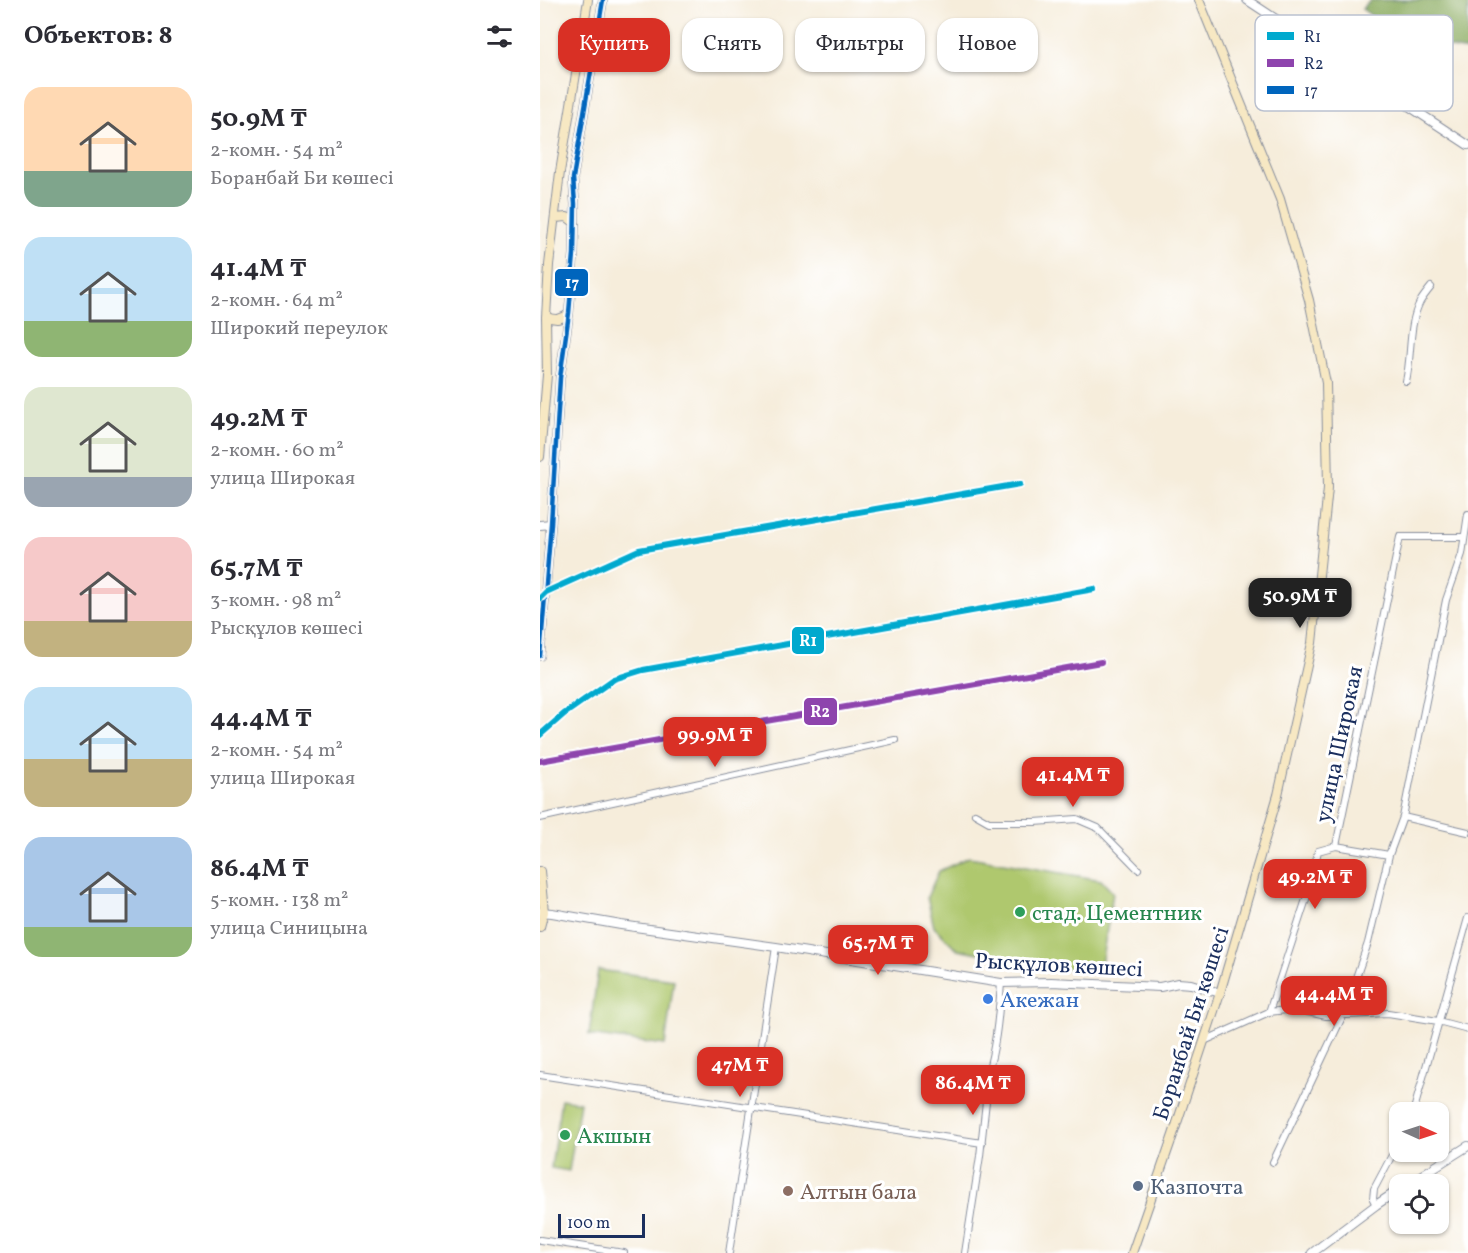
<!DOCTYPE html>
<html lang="ru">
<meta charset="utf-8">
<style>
:root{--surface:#fff;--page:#f7f7f7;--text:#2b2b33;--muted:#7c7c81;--accent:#d93025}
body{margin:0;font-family:Vollkorn,serif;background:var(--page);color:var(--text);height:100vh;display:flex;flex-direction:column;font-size:22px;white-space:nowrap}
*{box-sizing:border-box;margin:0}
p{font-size:20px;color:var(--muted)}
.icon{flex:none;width:33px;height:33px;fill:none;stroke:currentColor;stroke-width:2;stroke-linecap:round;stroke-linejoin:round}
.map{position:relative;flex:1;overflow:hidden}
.drawer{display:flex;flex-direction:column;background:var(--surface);width:540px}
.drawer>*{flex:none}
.hud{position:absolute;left:18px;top:18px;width:570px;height:54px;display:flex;gap:12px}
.needle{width:39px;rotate:93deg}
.controls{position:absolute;left:849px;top:1102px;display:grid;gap:12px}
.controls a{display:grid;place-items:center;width:60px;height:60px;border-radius:12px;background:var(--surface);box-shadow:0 2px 4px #0004;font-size:30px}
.scale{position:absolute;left:18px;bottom:15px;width:87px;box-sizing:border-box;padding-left:6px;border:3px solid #1b2f5e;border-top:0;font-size:16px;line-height:21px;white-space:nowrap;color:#1b2f5e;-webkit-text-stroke:4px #fff;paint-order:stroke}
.price{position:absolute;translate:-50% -51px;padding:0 14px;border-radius:12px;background:var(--accent);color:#fff;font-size:20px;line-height:39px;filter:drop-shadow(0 2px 3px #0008)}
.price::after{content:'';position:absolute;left:50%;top:36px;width:18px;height:14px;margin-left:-9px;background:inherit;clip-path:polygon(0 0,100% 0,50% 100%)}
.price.current{background:#222;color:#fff}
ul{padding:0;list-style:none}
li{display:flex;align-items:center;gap:18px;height:150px;padding:0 24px}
li span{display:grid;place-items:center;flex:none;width:168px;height:120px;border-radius:18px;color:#555}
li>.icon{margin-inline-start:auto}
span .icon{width:72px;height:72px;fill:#fffc;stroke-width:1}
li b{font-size:26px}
h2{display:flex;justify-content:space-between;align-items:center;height:72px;padding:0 24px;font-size:26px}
.pill{padding:0 21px;border-radius:18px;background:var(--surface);box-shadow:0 2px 4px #0004;font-size:21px;line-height:54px}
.pill.current{background:var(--accent);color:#fff}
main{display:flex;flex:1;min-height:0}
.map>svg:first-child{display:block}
.green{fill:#afc86e;stroke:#657c66;stroke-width:1.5}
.forest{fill:#8bac61;stroke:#536e60;stroke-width:1.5}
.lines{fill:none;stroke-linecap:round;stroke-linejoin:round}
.minor-casing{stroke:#888e9c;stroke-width:8}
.tertiary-casing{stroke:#888e9c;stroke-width:10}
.secondary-casing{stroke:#888e9c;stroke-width:10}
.minor{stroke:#fff;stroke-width:6}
.tertiary{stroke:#fff;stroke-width:8}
.secondary{stroke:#f7e8c3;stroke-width:8}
.bus-1-casing{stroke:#fff;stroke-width:9}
.bus-1{stroke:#0065bd;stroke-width:4.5}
.rail-1-casing{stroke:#fff;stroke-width:10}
.rail-2-casing{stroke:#fff;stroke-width:10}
.rail-1{stroke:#00a9ce;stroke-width:6}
.rail-2{stroke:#8e44ad;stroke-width:6}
.leisure-dot{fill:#2e9e5b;stroke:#fff;stroke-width:2}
.shop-dot{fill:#3f7fe0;stroke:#fff;stroke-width:2}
.service-dot{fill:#5c6f8a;stroke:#fff;stroke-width:2}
.education-dot{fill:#8d6e63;stroke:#fff;stroke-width:2}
.labels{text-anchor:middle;stroke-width:6;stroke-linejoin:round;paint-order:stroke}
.street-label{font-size:22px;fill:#1b2f5e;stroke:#fff}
.leisure-label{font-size:22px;fill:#27864d;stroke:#fff;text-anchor:start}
.shop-label{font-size:22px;fill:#366cbe;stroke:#fff;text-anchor:start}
.service-label{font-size:22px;fill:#4e5e75;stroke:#fff;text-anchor:start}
.education-label{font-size:22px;fill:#785e54;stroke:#fff;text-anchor:start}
.key{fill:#fff;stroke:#bbc1cf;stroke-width:1.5}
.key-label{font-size:16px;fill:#1b2f5e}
.line-badge{stroke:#fff;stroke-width:2}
.badge-label{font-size:16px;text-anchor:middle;font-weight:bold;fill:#fff}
</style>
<main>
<section class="drawer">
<h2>Объектов: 8<svg class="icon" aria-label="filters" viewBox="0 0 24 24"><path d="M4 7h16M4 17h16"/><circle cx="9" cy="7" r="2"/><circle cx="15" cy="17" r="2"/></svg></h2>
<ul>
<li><span style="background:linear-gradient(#ffd9b3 70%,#7fa58c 0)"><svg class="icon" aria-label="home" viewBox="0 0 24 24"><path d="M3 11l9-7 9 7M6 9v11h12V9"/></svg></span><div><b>50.9M ₸</b><p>2-комн. · 54 m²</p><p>Боранбай Би көшесі</p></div></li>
<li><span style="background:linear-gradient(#bfe0f5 70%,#8fb573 0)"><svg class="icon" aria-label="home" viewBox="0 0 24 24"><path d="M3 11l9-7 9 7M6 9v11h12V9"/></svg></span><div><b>41.4M ₸</b><p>2-комн. · 64 m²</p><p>Широкий переулок</p></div></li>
<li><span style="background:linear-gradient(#dfe7d0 75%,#9aa5b1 0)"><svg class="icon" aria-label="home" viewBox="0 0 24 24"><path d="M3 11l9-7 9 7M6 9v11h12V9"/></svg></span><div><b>49.2M ₸</b><p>2-комн. · 60 m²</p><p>улица Широкая</p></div></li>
<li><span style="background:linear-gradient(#f6c9c9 70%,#c2b280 0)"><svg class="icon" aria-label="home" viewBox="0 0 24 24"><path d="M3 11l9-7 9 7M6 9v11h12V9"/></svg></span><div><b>65.7M ₸</b><p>3-комн. · 98 m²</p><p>Рысқұлов көшесі</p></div></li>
<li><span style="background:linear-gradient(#bfe0f5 60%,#c2b280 0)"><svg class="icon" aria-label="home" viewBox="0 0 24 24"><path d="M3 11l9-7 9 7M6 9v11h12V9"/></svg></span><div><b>44.4M ₸</b><p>2-комн. · 54 m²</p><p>улица Широкая</p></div></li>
<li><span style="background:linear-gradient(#a9c7e8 75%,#8fb573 0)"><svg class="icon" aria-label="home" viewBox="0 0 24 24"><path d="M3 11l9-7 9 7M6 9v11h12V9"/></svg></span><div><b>86.4M ₸</b><p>5-комн. · 138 m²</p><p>улица Синицына</p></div></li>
</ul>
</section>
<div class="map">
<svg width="928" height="1253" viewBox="0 0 928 1253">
<rect width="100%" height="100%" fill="#fff"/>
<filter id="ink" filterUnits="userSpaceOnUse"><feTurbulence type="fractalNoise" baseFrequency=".0167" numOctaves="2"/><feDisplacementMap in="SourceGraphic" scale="12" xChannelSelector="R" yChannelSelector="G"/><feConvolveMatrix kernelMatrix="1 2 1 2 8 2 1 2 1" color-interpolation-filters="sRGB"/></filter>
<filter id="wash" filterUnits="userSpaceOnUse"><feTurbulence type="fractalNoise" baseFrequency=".008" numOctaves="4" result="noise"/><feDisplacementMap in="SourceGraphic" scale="24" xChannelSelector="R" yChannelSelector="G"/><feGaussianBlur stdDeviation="1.35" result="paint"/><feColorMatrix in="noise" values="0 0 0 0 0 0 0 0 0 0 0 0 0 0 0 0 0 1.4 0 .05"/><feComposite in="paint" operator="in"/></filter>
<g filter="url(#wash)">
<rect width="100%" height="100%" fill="#f6eddb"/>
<path class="green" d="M429 857 561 880 573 893 561 965 546 972 417 949 394 927 387 897 399 871Z
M58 970 134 980 125 1045 49 1035Z
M21 1099 40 1102 29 1171 11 1168Z"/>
<path class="forest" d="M831 0H928V51L896 45 878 60 849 28 822 9Z"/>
</g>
<g filter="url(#ink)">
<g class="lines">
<g class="minor-casing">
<path id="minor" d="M866 381C872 356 868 325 880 302 883 297 887 292 891 287
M435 814 449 822H495L537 819 558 828 598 869
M863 817 928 832
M0 818 355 740
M796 846 860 537H924
M729 1012 769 890 778 851 796 846 849 855
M664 1041 729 1012 755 1009 786 1016 848 1013 898 1021 928 1029
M0 1075 442 1143
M873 1113 928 918
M733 1162 803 1015 828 943 849 855 863 817 906 600 922 554 928 514
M836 1205 833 1199 834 1189 860 1140
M0 1240 84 1253
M189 1253 236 947
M425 1253 440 1156 450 1065C457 1038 459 1010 461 983"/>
</g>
<g class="tertiary-casing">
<path id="tertiary" d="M707 0 928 145
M0 525 11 524
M0 912 12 913 81 925 236 947 461 983 511 982 620 987 638 983 651 984 680 993
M866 1185 928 1146
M772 1253 836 1205 860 1189"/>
</g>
<g class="secondary-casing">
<path id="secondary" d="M15 218 27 217 35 223
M6 317C16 320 22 320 29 313
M0 457 7 375 6 317 9 265 20 172 48 0
M0 656 11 524 20 378 29 313 34 254 35 204 33 178 63 0
M0 871 4 912 0 927
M592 1253 633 1135 680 993 738 795 772 643 788 488 786 383 769 300 740 199 659 0"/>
</g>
<use href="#minor" class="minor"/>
<use href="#tertiary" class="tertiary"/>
<use href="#secondary" class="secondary"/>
<g class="bus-1-casing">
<path id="bus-1" d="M0 656 11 524 20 378 29 313 34 254 35 204 33 178 63 0"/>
</g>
<use href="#bus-1" class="bus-1"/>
<g class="rail-1-casing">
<path id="rail-1" d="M0 598 6 592 99 550 480 484
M0 735 24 714 74 679 103 670 554 589"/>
</g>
<g class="rail-2-casing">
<path id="rail-2" d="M0 761 561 662"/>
</g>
<use href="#rail-1" class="rail-1"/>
<use href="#rail-2" class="rail-2"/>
</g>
</g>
<g class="leisure-dot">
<circle cx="480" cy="912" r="6"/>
<circle cx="25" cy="1135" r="6"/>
</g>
<circle class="shop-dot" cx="448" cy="999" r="6"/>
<circle class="service-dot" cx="598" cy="1186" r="6"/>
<circle class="education-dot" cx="248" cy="1191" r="6"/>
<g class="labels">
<g class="street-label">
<text transform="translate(798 744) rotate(-78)" y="8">улица Широкая</text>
<text transform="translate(519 964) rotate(3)" y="8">Рысқұлов көшесі</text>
<text transform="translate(650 1023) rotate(-72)" y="8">Боранбай Би көшесі</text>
</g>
<g class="leisure-label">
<text x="492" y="920">стад. Цементник</text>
<text x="37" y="1143">Акшын</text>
</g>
<g class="shop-label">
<text x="460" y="1007">Акежан</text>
</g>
<g class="service-label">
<text x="610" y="1194">Казпочта</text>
</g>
<g class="education-label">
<text x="260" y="1199">Алтын бала</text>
</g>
</g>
<rect x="715" y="15" width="198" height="96" rx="9" class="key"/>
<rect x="727" y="32" width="27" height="8" fill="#00a9ce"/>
<rect x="727" y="59" width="27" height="8" fill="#8e44ad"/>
<rect x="727" y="86" width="27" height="8" fill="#0065bd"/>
<g class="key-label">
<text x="764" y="42">R1</text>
<text x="764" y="69">R2</text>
<text x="764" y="96">17</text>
</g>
<g class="line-badge">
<rect x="14" y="268" width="35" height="29" rx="6" fill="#0065bd"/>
<rect x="251" y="626" width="34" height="29" rx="6" fill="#00a9ce"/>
<rect x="263" y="697" width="35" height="29" rx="6" fill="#8e44ad"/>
</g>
<g class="badge-label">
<text x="32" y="288">17</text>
<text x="268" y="646">R1</text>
<text x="280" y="717">R2</text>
</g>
</svg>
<div class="controls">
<a><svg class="needle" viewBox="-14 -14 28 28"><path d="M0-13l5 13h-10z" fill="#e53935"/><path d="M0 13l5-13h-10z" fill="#7c7c81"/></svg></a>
<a><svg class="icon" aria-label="locate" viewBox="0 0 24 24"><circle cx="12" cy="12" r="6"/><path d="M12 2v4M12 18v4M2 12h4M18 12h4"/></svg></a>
</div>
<div class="scale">100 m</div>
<b class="price current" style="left:760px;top:629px">50.9M ₸</b>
<b class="price" style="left:175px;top:768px">99.9M ₸</b>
<b class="price" style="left:533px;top:808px">41.4M ₸</b>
<b class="price" style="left:775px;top:910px">49.2M ₸</b>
<b class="price" style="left:338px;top:976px">65.7M ₸</b>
<b class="price" style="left:794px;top:1027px">44.4M ₸</b>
<b class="price" style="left:200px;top:1098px">47M ₸</b>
<b class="price" style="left:433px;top:1116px">86.4M ₸</b>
<div class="hud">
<a class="pill current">Купить</a>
<a class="pill">Снять</a>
<a class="pill">Фильтры</a>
<a class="pill">Новое</a>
</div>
</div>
</main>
